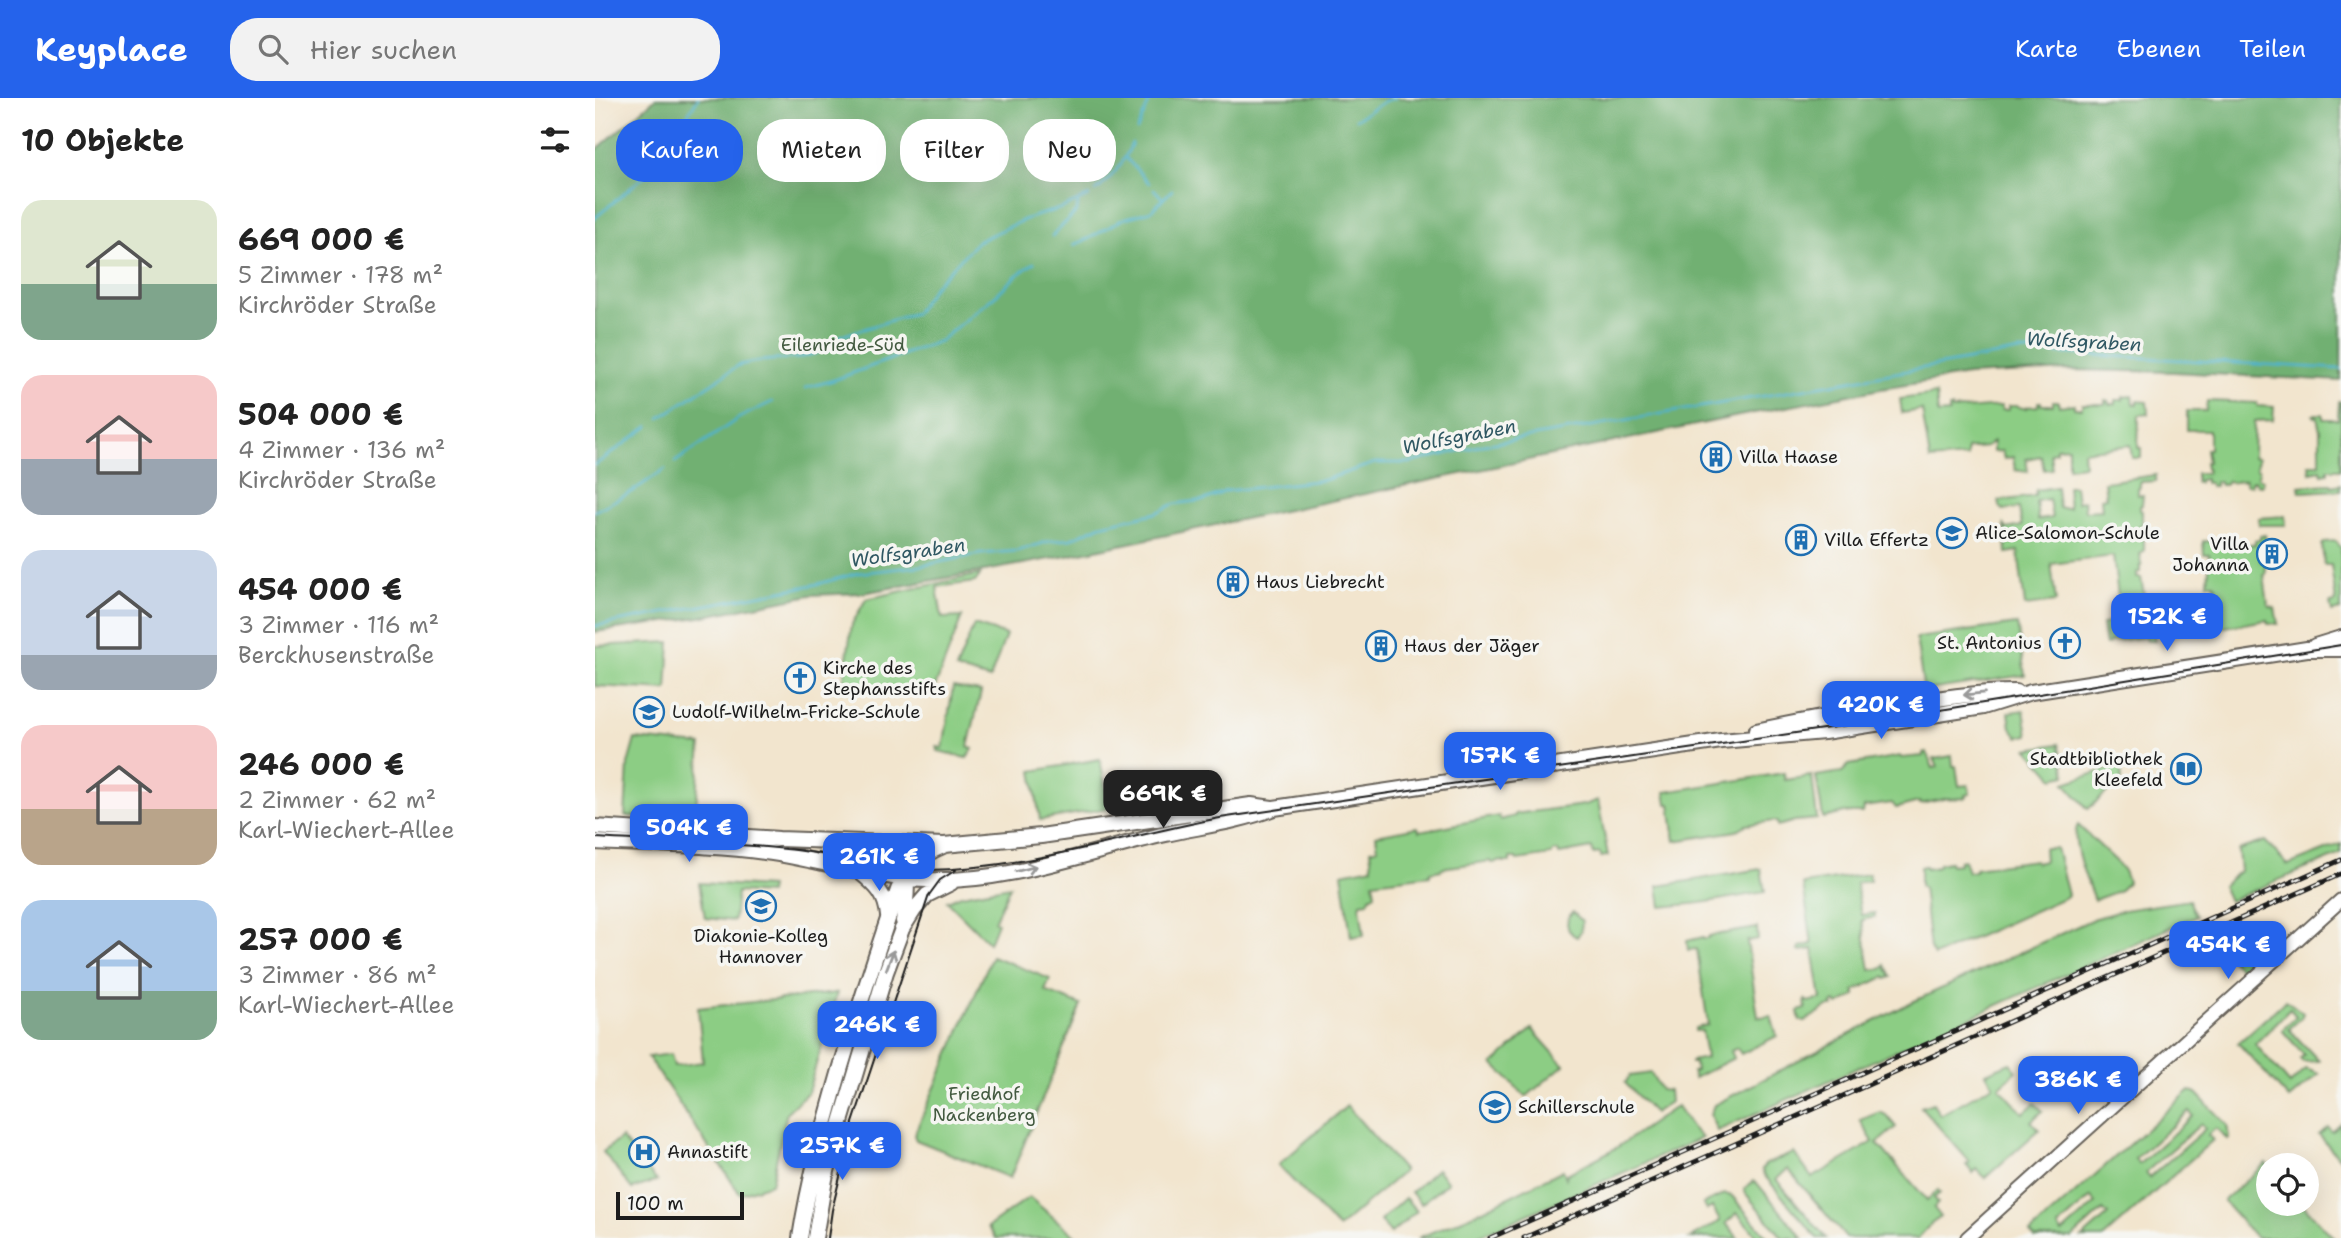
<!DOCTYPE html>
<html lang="de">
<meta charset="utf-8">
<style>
:root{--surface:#fff;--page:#f2f2f2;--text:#222;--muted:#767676;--accent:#2563eb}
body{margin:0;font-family:"Shantell Sans",sans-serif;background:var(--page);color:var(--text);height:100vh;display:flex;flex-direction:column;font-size:26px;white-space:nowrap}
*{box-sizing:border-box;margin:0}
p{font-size:23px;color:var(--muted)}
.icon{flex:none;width:38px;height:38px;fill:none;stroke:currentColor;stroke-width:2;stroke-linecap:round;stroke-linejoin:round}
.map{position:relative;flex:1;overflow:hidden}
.details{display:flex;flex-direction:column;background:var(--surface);width:595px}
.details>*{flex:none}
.hud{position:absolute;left:21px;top:21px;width:665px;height:63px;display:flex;gap:14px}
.buttons{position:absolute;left:1661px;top:1055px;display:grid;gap:14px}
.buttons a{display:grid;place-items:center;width:63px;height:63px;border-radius:50%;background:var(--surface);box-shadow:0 7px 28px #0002;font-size:35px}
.scale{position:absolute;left:21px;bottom:18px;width:128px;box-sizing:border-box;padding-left:7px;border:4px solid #1c1c1c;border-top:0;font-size:19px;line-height:24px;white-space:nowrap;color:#1c1c1c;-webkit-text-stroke:5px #f6f6f2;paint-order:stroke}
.price{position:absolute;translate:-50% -60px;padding:0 16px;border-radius:14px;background:var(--accent);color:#fff;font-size:23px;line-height:46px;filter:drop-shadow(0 2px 4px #0008)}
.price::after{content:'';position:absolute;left:50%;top:42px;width:21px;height:16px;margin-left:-10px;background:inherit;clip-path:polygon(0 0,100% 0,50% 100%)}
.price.on{background:#222;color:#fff}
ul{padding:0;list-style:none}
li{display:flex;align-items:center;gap:21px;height:175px;padding:0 21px}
li span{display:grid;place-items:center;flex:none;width:196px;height:140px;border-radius:21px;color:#555}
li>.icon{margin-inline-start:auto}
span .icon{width:84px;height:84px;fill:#fffc;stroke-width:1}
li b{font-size:30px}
h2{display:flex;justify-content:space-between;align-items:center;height:84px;padding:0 21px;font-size:30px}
.pill{padding:0 24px;border-radius:28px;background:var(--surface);box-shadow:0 7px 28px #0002;font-size:24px;line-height:63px}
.pill.on{background:var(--accent);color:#fff}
header{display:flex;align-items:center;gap:42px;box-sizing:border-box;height:98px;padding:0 35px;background:var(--accent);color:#fff}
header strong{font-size:33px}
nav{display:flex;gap:38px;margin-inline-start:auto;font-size:24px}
.search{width:490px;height:63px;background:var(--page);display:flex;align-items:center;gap:18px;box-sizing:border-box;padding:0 24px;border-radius:28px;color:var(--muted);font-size:26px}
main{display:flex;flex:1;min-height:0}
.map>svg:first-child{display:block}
.green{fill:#8ccd84;stroke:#547450;stroke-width:2;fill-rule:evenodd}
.forest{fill:#71b072;stroke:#466647;stroke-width:2}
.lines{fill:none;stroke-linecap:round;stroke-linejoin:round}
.stream{stroke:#4eb2cd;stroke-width:2.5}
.tertiary-casing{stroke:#67625a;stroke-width:16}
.secondary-casing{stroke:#67625a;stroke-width:18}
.tertiary{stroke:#fff;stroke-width:12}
.secondary{stroke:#fff;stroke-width:14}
.tram{stroke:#1c1c1c;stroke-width:2}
.rail-casing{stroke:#1c1c1c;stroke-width:5}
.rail{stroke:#f6f6f2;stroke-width:2.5;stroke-dasharray:8;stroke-linecap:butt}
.oneway{stroke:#999}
.labels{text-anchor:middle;stroke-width:7;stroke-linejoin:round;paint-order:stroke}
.park-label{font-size:18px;fill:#435a40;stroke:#f6f6f2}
.poi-label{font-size:18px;fill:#1c1c1c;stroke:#f6f6f2;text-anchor:start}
.water-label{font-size:19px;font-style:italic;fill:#305863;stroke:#f6f6f2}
</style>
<header>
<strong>Keyplace</strong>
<div class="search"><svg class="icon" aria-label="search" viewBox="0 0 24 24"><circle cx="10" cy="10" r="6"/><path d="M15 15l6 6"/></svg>Hier suchen</div>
<nav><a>Karte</a><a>Ebenen</a><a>Teilen</a></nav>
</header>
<main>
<section class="details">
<h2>10 Objekte<svg class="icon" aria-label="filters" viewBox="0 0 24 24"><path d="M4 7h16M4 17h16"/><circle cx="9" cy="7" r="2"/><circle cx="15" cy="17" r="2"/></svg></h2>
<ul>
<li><span style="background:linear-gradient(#dfe7d0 60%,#7fa58c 0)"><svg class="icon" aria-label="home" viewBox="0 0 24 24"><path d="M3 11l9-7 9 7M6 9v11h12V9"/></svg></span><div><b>669 000 €</b><p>5 Zimmer · 178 m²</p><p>Kirchröder Straße</p></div></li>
<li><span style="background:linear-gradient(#f6c9c9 60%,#9aa5b1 0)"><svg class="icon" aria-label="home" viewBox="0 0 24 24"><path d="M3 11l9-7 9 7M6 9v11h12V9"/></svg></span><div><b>504 000 €</b><p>4 Zimmer · 136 m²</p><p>Kirchröder Straße</p></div></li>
<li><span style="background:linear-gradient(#c9d6e8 75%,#9aa5b1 0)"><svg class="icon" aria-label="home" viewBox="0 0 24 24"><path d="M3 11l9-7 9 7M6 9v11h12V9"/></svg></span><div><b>454 000 €</b><p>3 Zimmer · 116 m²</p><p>Berckhusenstraße</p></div></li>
<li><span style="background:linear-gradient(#f6c9c9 60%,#b9a48a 0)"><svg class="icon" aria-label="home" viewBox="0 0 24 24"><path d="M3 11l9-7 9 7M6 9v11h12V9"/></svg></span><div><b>246 000 €</b><p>2 Zimmer · 62 m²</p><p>Karl-Wiechert-Allee</p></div></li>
<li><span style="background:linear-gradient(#a9c7e8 65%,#7fa58c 0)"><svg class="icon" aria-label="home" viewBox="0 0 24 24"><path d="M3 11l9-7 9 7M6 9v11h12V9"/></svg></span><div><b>257 000 €</b><p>3 Zimmer · 86 m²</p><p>Karl-Wiechert-Allee</p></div></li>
</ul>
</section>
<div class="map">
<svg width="1746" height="1140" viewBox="0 0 1746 1140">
<rect width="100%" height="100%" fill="#f6f6f2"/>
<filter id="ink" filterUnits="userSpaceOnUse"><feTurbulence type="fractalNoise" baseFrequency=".0143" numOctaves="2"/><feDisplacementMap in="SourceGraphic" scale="14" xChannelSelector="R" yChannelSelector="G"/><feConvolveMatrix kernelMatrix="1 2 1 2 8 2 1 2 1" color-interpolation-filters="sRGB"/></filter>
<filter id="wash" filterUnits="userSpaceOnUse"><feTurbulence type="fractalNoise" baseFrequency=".00686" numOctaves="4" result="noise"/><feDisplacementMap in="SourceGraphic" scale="28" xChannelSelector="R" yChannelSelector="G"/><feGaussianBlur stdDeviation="1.57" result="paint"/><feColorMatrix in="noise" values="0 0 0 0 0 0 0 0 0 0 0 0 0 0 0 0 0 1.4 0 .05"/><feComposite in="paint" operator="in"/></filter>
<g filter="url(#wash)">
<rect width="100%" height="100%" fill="#f2e5ce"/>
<path class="green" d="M1341 296 1343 316 1354 315V310H1357V312L1406 308 1407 312H1413V308H1421L1431 311V309L1443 308V304H1446V307H1458V303H1463L1464 308 1479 306V310H1487V306H1510V302L1514 303 1515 306H1521V302H1528V299L1537 298 1538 306H1542V303L1552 304 1553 316 1544 317 1543 350H1546V360H1537L1535 347 1488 353 1489 367 1473 369V349L1461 350V354L1455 355 1457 371 1449 372 1446 358 1431 361 1433 374 1420 372 1418 359 1409 361 1407 353 1398 354V344L1391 349 1372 351V359L1335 362 1327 312 1307 315 1305 301Z
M1612 303 1662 305V308L1679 309 1678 322 1659 323 1658 359 1663 360 1661 371 1664 372 1663 379 1668 382 1667 387H1662L1661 383H1656V387H1651L1650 382 1635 385 1632 383 1630 387H1625L1624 384H1620V388H1615V385H1610V381L1604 382V385H1601V375H1612L1610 364H1613L1611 351H1614V332H1592V313H1611Z
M1744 304H1746V371H1733V375L1727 376 1726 372 1715 374 1714 366H1725V332L1722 319H1719L1718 316H1728V321H1743Z
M1561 377V383L1545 384V389L1543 390V397H1548L1547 407 1545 408V412L1547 413V427H1545L1549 437V454L1545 456 1547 467 1545 468V474L1542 475V480H1546L1549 497 1544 498 1545 504 1554 506 1555 530 1558 531 1560 543 1551 542 1550 539 1514 544V546L1510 547 1507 526 1526 523 1518 458 1456 466 1461 504 1430 508 1423 453 1412 455 1410 428 1412 431 1427 428 1424 410 1408 412 1405 409 1404 403 1440 398 1441 392 1462 389 1464 410H1474L1472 388H1480L1482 404 1489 403 1490 413 1507 412 1506 400 1511 399 1509 384ZM1454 401 1457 420 1443 422 1441 403Z
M1736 386 1737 388 1746 386V392L1705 394 1704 388Z
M1690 418 1691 427H1664V420Z
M1670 437 1672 451H1667L1668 460 1665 461 1666 464H1670L1671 476 1669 477 1673 507 1680 510 1683 526H1673L1672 522 1618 531 1617 522 1621 521 1618 497H1621L1622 491 1619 485H1613L1614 469 1616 464 1614 456H1609L1608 443 1627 444 1628 447H1631V441H1640V444L1645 443 1649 447 1660 446V442H1665V438Z
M1741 443 1746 450V512L1737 514 1735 505 1741 504 1736 467H1729L1727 447 1730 444Z
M386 476 380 484 342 489 347 520 367 519 337 597 247 592 257 526 271 501Z
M1422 526 1430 577 1334 592 1328 588 1321 540Z
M379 527 411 537 395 581 361 571Z
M75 544 72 592 0 588V548Z
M358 589 386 594 373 649 378 651 372 660 343 653 342 649 348 650Z
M1429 612 1433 637 1423 639 1416 630 1414 614Z
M40 641 106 647 100 722 30 718 33 666Z
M1464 646 1471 677 1459 680 1433 651Z
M1332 654 1338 670 1343 669 1339 661 1357 658 1358 668H1361L1364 688 1373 687 1375 696 1370 697 1371 700 1354 701V700L1325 706 1324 704 1301 710 1297 705 1269 709 1268 715H1250L1228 720 1221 678 1247 674 1254 667 1305 658 1306 660 1328 658V655Z
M505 661 514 710 445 722 437 673Z
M1525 667 1527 681 1493 711 1470 685Z
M1189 675 1190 682 1217 678 1222 721 1200 723 1183 728 1182 724 1179 723 1151 727 1141 733 1080 743 1075 706H1072L1070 694Z
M1003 702 1013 758 1006 759 1005 755 998 756 997 750 964 756 963 753 957 754V757L922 762 921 760H915V764H909V763L897 765 896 763 847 770 846 772 835 774V777L778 784 780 796 775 799 773 804 766 805 765 809 769 837 756 839 747 775 777 769 775 752 783 750 781 737 823 729 824 733C855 728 874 723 904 718L905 722 920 718V716L989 707Z
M1483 727 1521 763 1529 773 1533 784 1524 793 1499 802C1493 786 1474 741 1483 727Z
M1670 743 1693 767 1746 746V756L1634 803 1627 788 1645 773 1643 752Z
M1449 750H1461L1473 797 1471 799 1339 858 1335 851 1328 789 1325 788V769L1330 768 1331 771 1343 769 1344 766 1355 764 1356 767 1364 766V763L1369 762 1373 774 1380 773V770L1440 762 1441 765 1450 763Z
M1166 771 1170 794 1106 805 1066 809 1063 788Z
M1274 776 1275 783 1261 785 1266 817 1280 815V819L1267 822 1275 872 1288 870 1290 867 1296 879 1291 881 1290 879C1279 884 1269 888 1259 893L1261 897 1243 907 1241 904 1237 906 1238 909H1233L1210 923H1205L1203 913 1211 911 1210 901 1212 904 1226 901 1218 851 1204 853V849L1217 846 1208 786Z
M104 785 175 789 174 796 142 794 139 823 110 820Z
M415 788 399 823 402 825 394 845 352 803 366 797Z
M1594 802 1601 818 1122 1033 1115 1017 1119 1007 1315 905 1498 821 1529 812Z
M978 814 987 823 986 833 982 839C971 834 969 822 978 814Z
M1162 830 1163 841 1152 843 1163 919 1176 918 1182 938 1146 956 1142 950 1136 953 1139 960 1099 980 1097 974 1101 973 1100 965H1096V963L1111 960 1107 933H1100V930L1113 927 1102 851 1093 852 1092 843 1108 839V840H1113L1114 838Z
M1641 849 1646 850 1658 863 1647 873 1635 860V855Z
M397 858 455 881 450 893 486 907 415 1080 321 1042 319 1037Z
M242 895 213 994 192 1014 176 1086 145 1096 53 959 76 956 79 968 108 964 103 910Z
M1691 902 1708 915 1706 920 1694 931 1724 963 1708 964 1705 961 1709 957 1687 932 1701 918 1695 911 1660 946 1695 986 1711 971 1724 976 1694 1001 1643 945Z
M937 931 969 967 931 999 898 966Z
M1415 965 1422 973 1404 989 1428 1015 1440 1005 1448 1013 1436 1023 1444 1032 1390 1080 1382 1071 1378 1075 1371 1067 1375 1064 1326 1009 1338 1005 1345 1017 1398 987 1391 975Z
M1056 975 1066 992 1074 993 1075 1004 1059 1015 1030 985 1035 978Z
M1594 993 1600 994 1632 1027 1634 1039 1632 1041 1621 1030 1613 1037 1618 1042 1508 1140H1487L1513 1117 1508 1112 1477 1140H1440L1435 1135ZM1594 1013 1598 1018 1544 1066 1540 1061ZM1606 1026 1610 1031 1555 1079 1551 1074ZM1496 1099 1501 1105 1467 1135 1463 1129Z
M752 1008 809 1073 743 1130 683 1067Z
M1082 1008 1097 1030 1107 1040 879 1140H823L882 1115 968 1072 971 1080 972 1076 1021 1050Z
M1285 1014 1291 1017 1301 1029 1282 1045 1332 1102 1343 1092 1345 1095 1339 1100 1343 1105 1339 1110 1346 1119 1336 1126 1323 1140H1251L1193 1071 1181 1081 1231 1140H1222L1169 1077 1167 1071 1171 1066 1199 1055 1217 1080 1278 1044 1265 1022Z
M1746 1026V1062L1724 1037 1733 1029 1737 1034Z
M26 1040 62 1083 37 1091 8 1054Z
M1671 1065 1673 1068V1106H1707L1739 1140H1661L1628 1103Z
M842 1071 853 1084 826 1106 816 1094Z
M1158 1083 1162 1085 1208 1140H1188L1151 1096 1149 1091Z
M1130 1096 1137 1098 1173 1140H1164L1142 1115 1131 1125 1143 1140H1095L1125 1123 1117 1109 1112 1112 1108 1106Z
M434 1099 483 1140H401L393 1129Z
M810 1100 822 1113 796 1135 785 1123Z"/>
<path class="forest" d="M61 0H1746V283L1579 274 1474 272 1373 277 1286 291 1144 318 472 458 268 495 216 497 105 519 0 534V53Z"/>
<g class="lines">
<path class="stream" d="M761 21 790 3 800 0
M542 32 556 0
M531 60 554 85
M559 91 568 101
M501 93C517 80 529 64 537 45
M0 120 61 68 103 0
M457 138 482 113 483 104
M478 147 493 141 528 121 556 113 577 92
M210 290 239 282 345 243 402 196 422 177 439 165
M65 320 144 267 164 263 204 260 221 255 246 238 320 215 340 187 383 143 431 121 467 110 494 98
M80 364 144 320 177 304
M0 367 54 328
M0 413 38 393 70 371
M0 528 223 486 263 475 325 468 386 456 422 453 455 443 476 441 506 427 561 415 579 406 610 402 631 393 729 382 780 365H814L888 347 1425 253 1746 271"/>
</g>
</g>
<g filter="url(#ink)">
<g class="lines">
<g class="tertiary-casing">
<path id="tertiary" d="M1372 1140 1746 802"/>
</g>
<g class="secondary-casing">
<path id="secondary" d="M1720 548 1746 540
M1161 633C1207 623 1253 615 1299 608 1340 601 1380 594 1421 594
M0 729 184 741 349 747 446 738 656 707 677 710
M0 744C56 747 114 746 170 754 224 761 276 780 332 782 413 785 492 754 571 736 607 728 644 724 679 710L1126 643 1229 634 1388 609 1436 594 1712 551H1746
M288 746C317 767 314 791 308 823
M266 775C282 788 291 797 293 818
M205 1140C214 1082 229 1028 245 972 263 912 282 852 303 792 312 770 326 757 348 748
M220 1140 230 1081 237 1054 291 874 307 831 319 812 332 797 356 785"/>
</g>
<use href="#tertiary" class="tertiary"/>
<use href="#secondary" class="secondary"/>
<path class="tram" d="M0 740C63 744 128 744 191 751 239 755 284 772 332 772 431 771 529 738 625 720L1228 631 1746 547
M233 1140 237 1112 258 1025 334 797 345 782 361 772"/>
<g class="rail-casing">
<path id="rail" d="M895 1140 1746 762
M929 1140 1746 776"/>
</g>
<use href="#rail" class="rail"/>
</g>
<defs><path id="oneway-shaft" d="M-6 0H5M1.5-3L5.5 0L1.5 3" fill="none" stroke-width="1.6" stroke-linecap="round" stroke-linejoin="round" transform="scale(1.75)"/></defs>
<g class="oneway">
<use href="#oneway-shaft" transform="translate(1379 596) rotate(174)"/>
<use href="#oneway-shaft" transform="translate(431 771) rotate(-15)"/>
<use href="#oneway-shaft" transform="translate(295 862) rotate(-69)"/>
</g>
</g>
<defs>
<g id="building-ring" transform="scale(1.575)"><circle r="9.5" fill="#f6f6f2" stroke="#1f6fb2" stroke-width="1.5"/><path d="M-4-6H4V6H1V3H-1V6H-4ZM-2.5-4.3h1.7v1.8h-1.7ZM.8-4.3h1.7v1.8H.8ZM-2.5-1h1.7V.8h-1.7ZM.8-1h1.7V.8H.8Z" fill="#1f6fb2"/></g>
<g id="university-ring" transform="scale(1.575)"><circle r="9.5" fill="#f6f6f2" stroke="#1f6fb2" stroke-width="1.5"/><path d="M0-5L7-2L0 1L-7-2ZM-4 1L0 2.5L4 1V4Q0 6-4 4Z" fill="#1f6fb2"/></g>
<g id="church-ring" transform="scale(1.575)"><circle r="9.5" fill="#f6f6f2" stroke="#1f6fb2" stroke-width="1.5"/><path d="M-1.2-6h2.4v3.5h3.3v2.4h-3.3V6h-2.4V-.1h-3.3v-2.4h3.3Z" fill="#1f6fb2"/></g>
<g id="school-ring" transform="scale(1.575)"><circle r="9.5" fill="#f6f6f2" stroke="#1f6fb2" stroke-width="1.5"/><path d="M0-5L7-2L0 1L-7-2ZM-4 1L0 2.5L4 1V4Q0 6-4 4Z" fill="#1f6fb2"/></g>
<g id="library-ring" transform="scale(1.575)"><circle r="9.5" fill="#f6f6f2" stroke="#1f6fb2" stroke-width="1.5"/><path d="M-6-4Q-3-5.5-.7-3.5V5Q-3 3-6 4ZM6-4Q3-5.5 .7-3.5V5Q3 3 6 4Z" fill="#1f6fb2"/></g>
<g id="hospital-ring" transform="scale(1.575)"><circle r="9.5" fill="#f6f6f2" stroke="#1f6fb2" stroke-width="1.5"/><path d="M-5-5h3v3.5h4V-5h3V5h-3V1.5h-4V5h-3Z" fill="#1f6fb2"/></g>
</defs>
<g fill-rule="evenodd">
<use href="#building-ring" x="1121" y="359"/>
<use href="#university-ring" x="1357" y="435"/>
<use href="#building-ring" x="1206" y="442"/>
<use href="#building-ring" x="1677" y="456"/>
<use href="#building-ring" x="638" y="484"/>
<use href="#church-ring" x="1470" y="545"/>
<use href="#building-ring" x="786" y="548"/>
<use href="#church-ring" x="205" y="580"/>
<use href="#school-ring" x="54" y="614"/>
<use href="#library-ring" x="1591" y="671"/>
<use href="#university-ring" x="166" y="808"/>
<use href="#school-ring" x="900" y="1009"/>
<use href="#hospital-ring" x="49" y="1054"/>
</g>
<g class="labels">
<g class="park-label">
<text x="248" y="253">Eilenriede-Süd</text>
<text x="389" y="1002">Friedhof<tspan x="389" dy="21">Nackenberg</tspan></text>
</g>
<g class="poi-label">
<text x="1144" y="365">Villa Haase</text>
<text x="1380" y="441">Alice-Salomon-Schule</text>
<text x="1229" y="448">Villa Effertz</text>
<text x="1654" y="452" text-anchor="end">Villa<tspan x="1654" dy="21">Johanna</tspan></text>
<text x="661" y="490">Haus Liebrecht</text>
<text x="1447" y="551" text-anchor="end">St. Antonius</text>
<text x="809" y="554">Haus der Jäger</text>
<text x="228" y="576">Kirche des<tspan x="228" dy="21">Stephansstifts</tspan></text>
<text x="77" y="620">Ludolf-Wilhelm-Fricke-Schule</text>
<text x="1568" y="667" text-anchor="end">Stadtbibliothek<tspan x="1568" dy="21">Kleefeld</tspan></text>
<text x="166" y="844" text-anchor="middle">Diakonie-Kolleg<tspan x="166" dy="21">Hannover</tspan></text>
<text x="923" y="1015">Schillerschule</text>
<text x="72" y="1060">Annastift</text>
</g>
<g class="water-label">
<text transform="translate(1489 243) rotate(3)" y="7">Wolfsgraben</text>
<text transform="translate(864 338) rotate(-11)" y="7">Wolfsgraben</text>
<text transform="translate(313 454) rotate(-8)" y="7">Wolfsgraben</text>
</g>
</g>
</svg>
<div class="buttons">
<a><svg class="icon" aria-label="locate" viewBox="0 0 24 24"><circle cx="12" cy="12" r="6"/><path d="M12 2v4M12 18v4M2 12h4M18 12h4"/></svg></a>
</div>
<div class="scale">100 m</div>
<b class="price" style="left:1572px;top:555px">152K €</b>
<b class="price" style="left:1286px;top:643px">420K €</b>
<b class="price" style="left:905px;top:694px">157K €</b>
<b class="price on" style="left:568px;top:732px">669K €</b>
<b class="price" style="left:94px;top:766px">504K €</b>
<b class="price" style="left:284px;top:795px">261K €</b>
<b class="price" style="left:1633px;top:883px">454K €</b>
<b class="price" style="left:282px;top:963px">246K €</b>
<b class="price" style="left:1483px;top:1018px">386K €</b>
<b class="price" style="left:247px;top:1084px">257K €</b>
<div class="hud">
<a class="pill on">Kaufen</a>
<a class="pill">Mieten</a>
<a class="pill">Filter</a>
<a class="pill">Neu</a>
</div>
</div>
</main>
